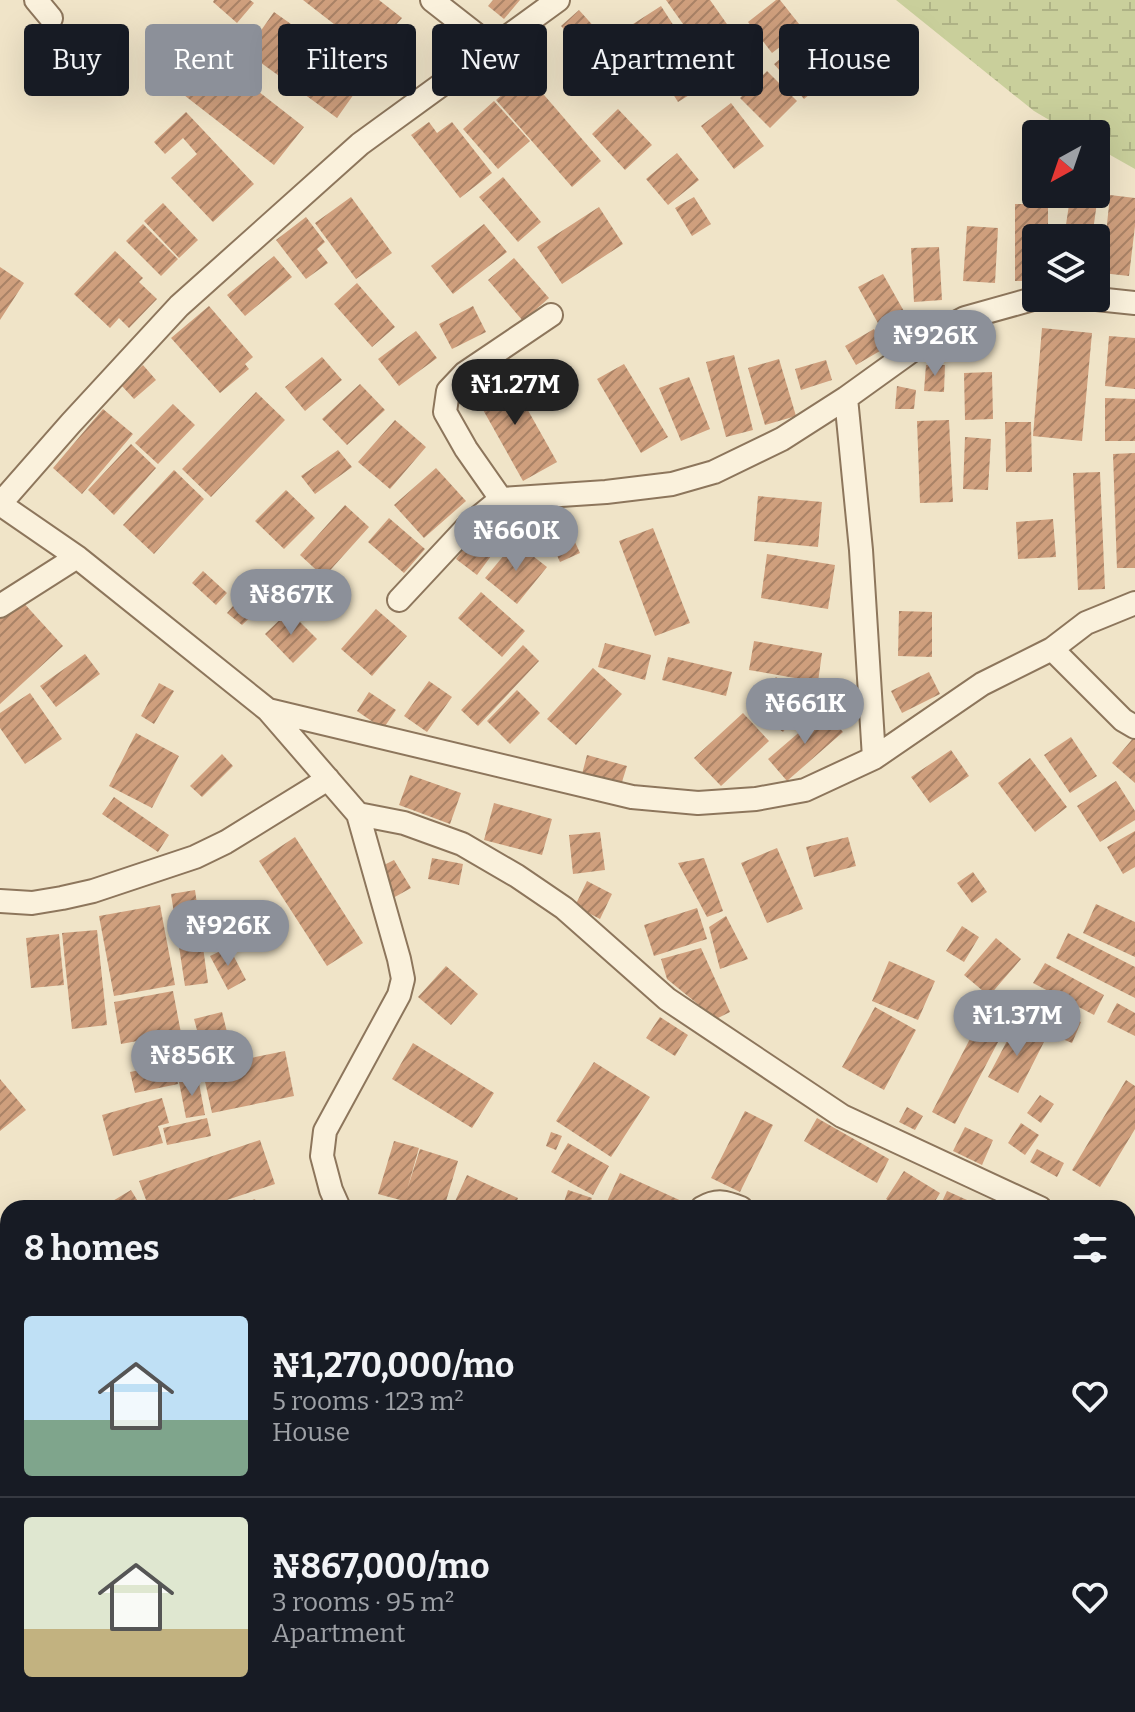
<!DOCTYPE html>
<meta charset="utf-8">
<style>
:root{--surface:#171b24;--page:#242831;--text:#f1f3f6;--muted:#9ea1a6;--line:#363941;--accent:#8c9099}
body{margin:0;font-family:Bitter,serif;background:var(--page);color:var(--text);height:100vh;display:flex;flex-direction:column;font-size:30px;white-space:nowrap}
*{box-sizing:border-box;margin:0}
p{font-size:26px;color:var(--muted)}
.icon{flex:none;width:44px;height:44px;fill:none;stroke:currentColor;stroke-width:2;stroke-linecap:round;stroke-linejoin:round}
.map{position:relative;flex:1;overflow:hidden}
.sheet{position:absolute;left:0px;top:1200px;width:1136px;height:512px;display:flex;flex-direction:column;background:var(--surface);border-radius:24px 24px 0 0;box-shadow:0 8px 32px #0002}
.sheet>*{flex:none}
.banner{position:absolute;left:24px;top:24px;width:1088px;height:72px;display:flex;gap:16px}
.needle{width:52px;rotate:220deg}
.fabs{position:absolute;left:1022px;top:120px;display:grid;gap:16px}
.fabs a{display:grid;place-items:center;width:88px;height:88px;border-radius:8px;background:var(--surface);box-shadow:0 8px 32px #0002;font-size:40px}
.price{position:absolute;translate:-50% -68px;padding:0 18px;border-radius:28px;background:var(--accent);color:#fff;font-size:26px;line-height:52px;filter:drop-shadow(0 2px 4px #0008)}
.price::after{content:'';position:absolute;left:50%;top:48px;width:24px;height:18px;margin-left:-12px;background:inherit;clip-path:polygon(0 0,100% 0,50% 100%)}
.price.on{background:#222;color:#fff}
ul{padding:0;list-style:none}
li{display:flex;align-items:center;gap:24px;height:200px;padding:0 24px}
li+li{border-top:2px solid var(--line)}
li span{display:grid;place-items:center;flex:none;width:224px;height:160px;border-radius:8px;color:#555}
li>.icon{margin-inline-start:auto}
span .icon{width:96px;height:96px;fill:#fffc;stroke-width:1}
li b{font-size:34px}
h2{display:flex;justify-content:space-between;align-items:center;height:96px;padding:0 24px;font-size:34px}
.chip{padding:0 28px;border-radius:8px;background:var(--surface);box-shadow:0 8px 32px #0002;font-size:28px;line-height:72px}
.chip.on{background:var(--accent);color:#fff}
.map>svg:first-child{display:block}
.forest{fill:url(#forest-firs)}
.wetland{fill:url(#wetland-marsh)}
.building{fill:url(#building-hatch)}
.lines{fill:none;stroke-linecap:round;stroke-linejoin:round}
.street-casing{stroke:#8d765c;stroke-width:26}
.street{stroke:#faf1dc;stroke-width:22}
</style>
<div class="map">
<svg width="1135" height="1712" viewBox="0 0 1135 1712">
<defs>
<pattern id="forest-firs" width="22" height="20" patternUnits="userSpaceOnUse" patternTransform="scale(2)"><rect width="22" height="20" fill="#c9cf9b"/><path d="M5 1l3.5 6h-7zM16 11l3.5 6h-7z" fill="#aeb285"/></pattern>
<pattern id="wetland-marsh" width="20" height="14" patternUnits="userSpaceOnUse" patternTransform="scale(2)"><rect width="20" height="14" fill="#c9cf9b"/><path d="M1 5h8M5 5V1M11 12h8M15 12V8" fill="none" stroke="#aeb285"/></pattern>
<pattern id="building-hatch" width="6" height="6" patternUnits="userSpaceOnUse" patternTransform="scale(2)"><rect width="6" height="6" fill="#cf9f7d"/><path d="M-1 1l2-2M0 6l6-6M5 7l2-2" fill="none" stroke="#a98266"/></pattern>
</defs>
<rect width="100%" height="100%" fill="#f0e4c8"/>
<path class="forest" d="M0 1315 8 1346V1704H260L267 1712H0Z"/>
<path class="wetland" d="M896 0H1135V169L1096 147V134H1073L1034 111Z"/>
<path class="building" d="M214 0H250L254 3 237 23 213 2Z
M303 0H379L402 18 389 33 394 38 379 59Z
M493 0H520L504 19 488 6Z
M666 0H710L729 27 700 48Z
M776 0H780L803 29 772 53 748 22Z
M661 6 710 82 678 102 630 26Z
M579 10 597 30 580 46 561 26Z
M274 12 366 77 337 118 246 52Z
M606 32 628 63 615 72 593 41Z
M797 45 827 80 804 99 774 64Z
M213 56 304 127 274 165 184 95Z
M767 71 797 101 770 128 740 98Z
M526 74 601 161 572 187 496 100Z
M494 101 530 141 498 169 463 129Z
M731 103 764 146 734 169 701 126Z
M618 109 652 145 625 170 592 134Z
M186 112 254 184 213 222 171 178 197 154 183 138 165 154 154 142Z
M429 122 437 133 452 122 492 173 460 198 411 135Z
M677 153 699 180 668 205 646 179Z
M503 177 541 222 518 242 479 197Z
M1110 195 1135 198V226L1129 276 1102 273Z
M351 197 392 253 356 279 315 223Z
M694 197 711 224 692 236 675 208Z
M1070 198 1097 202 1092 238H1064Z
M163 203 198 240 179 258 144 221Z
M1015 204H1048V238H1036V281H1015Z
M599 207 623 244 562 284 537 247Z
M306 217 325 242 317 249 328 263 306 279 276 240Z
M143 224 178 259 161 276 126 241Z
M484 224 507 252 453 294 431 266Z
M967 226 998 228 995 283 963 281Z
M939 247 942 300 914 302 911 248Z
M115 251 143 278 139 282 157 299 129 328 119 318 110 328 74 294Z
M274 256 292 277 245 316 227 295Z
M514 258 549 298 523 321 488 280Z
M0 267 24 283 0 320Z
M883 274 910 322 885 336 858 287Z
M357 283 395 327 372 347 334 304Z
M209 306 253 357 245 364 249 369 220 393 171 338Z
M473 306 486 332 452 349 439 324Z
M1042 328 1092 333 1082 441 1033 436Z
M874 329 885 348 856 365 845 346Z
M416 331 437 358 399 386 378 359Z
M1109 336 1135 338V389L1105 386Z
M734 355 753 430 726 437 706 362Z
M322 357 342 380 305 411 285 387Z
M779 359 796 416 765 425 748 368Z
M826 360 832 380 801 390 795 369Z
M624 364 668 437 641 453 597 379Z
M143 365 156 380 134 399 121 385Z
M926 365H945L944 392 924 391Z
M992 372 993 419 965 420 964 373Z
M507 373 557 462 523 481 473 392Z
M689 377 710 429 681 441 659 388Z
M360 384 385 410 347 445 322 419Z
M897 386 916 390 914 409H895Z
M256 392 285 420 211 497 182 469Z
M1105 398 1135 399V441H1105Z
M173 404 195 425 158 464 135 443Z
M103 409 133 434 82 494 53 468Z
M395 420 426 447 390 489 358 462Z
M949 420 953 502 920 503 917 421Z
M1005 422H1031L1032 472H1006Z
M965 437 991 439 988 490 963 489Z
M131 444 156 468 114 515 88 490Z
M338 450 352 467 315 494 301 476Z
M1135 453V568H1117L1113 454Z
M436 468 466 501 424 538 394 505Z
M174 470 204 499 154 554 123 525Z
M1100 472 1105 589 1078 590 1073 473Z
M286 490 315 518 284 549 255 521Z
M758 496 822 502 818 547 754 541Z
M345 505 369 527 324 577 300 555Z
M389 518 425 549 404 573 368 542Z
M487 518 508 533 477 575 456 559Z
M1053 519 1056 557 1018 559 1016 522Z
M653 528 690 623 655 636 619 541Z
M569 529 580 553 560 562 549 538Z
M515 542 547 567 517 604 485 578Z
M767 554 835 565 828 609 761 598Z
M203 571 227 593 216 605 192 583Z
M246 591 258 610 242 625 227 613Z
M481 592 525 631 502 657 458 618Z
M21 600 63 646 0 704V619Z
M376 609 407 636 372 676 341 649Z
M289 611 317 639 293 663 265 634Z
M899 611 932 612V657L898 656Z
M754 641 822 653 818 682 749 670Z
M605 643 651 655 645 680 598 667Z
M523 645 539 661 478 726 461 710Z
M85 654 100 674 56 707 40 686Z
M668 657 732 672 726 696 662 680Z
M593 668 622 694 576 745 547 719Z
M929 672 940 694 902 713 891 691Z
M776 677 807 700 783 732 753 709Z
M429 681 452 697 427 732 404 716Z
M159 683 174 691 154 724 141 716Z
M517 690 540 713 510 744 487 721Z
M369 692 396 710 383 729 357 711Z
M30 693 62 739 25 764 0 728V713Z
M824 711 843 732 787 781 768 759Z
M743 713 769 741 721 786 694 758Z
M136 733 179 756 152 808 109 786Z
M1135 736V783L1112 763Z
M1071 737 1097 776 1070 793 1044 755Z
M951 750 969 776 930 803 911 777Z
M222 754 233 766 202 797 190 786Z
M587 755 627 766 621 785 582 774Z
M1030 758 1067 807 1035 832 998 783Z
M410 775 461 793 450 824 399 805Z
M1116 781 1135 811V820L1100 842 1077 806Z
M114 797 169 835 158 852 102 814Z
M494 803 552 819 542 855 484 840Z
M1135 831V867L1123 874 1107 847Z
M600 832 605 870 573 874 569 835Z
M295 837 363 943 327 966 259 861Z
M848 837 856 866 814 877 806 847Z
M777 848 803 909 767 923 741 863Z
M432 858 463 864 459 885 428 879Z
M704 858 723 911 707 917 678 863Z
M394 860 411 888 393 898 376 869Z
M973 872 987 892 972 903 957 883Z
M587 881 612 894 600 919 575 906Z
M195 890 208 983 185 986 171 894Z
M1096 904 1135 922V957L1083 933Z
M160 905 175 985 114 996 99 916Z
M697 908 707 939 654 956 644 925Z
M726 916 748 959 720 969 709 927Z
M962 926 979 937 964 962 946 951Z
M97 930 107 1025 72 1029 62 933Z
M1068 933 1135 967V998L1056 958Z
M59 934 64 985 31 988 26 938Z
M996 938 1021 959 989 996 964 975Z
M229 947 246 980 228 990 210 956Z
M701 948 730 1012 716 1019 667 979 661 959Z
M889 961 935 981 918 1020 872 1001Z
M1045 963 1104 995 1094 1015 1033 983Z
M446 966 478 994 451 1025 418 997Z
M173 991 181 1033 121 1044 114 1002Z
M1117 1003 1135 1013V1036L1107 1022Z
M875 1007 916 1030 884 1090 842 1067Z
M1045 1008 1081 1022 1072 1043 1036 1028Z
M985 1010 1008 1023 955 1124 932 1112Z
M222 1012 233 1056 206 1063 194 1019Z
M660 1017 688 1035 675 1056 646 1038Z
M1017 1022 1046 1038 1018 1093 988 1077Z
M413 1043 494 1093 472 1128 392 1079Z
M183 1044 185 1060 160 1064 158 1047Z
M285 1051 294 1096 212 1113 202 1068Z
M594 1062 650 1097 611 1157 556 1121Z
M174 1063 178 1084 135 1093 130 1072Z
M198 1078 205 1115 186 1118 179 1082Z
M0 1079 26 1110 0 1131Z
M1126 1080 1135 1086V1129L1100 1187 1072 1170Z
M1040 1095 1054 1104 1041 1123 1027 1113Z
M162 1098 169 1123 158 1126 163 1143 113 1156 102 1115Z
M907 1107 923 1116 915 1130 899 1122Z
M745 1111 773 1125 740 1192 711 1178Z
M207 1118 211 1136 167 1145 163 1128Z
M817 1118 889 1159 877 1183 804 1141Z
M1021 1123 1039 1135 1025 1155 1008 1143Z
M965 1127 993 1140 982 1165 953 1151Z
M551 1132 562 1136 556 1150 546 1146Z
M260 1140 275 1184 203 1208H149L139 1181Z
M394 1141 419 1148 407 1190 420 1149 458 1161 444 1208H407L403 1207 404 1201 378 1194Z
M568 1143 609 1166 593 1195 551 1172Z
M1037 1149 1064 1163 1057 1177 1030 1162Z
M904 1171 940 1193 931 1208H900L886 1199Z
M620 1173 697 1208H604Z
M467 1175 518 1198 514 1208H452Z
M131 1190 142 1208H101Z
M568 1190 592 1198 589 1208H562Z
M947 1191 985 1208H939Z
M255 1199 258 1208H232Z
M589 1704H618L621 1707 616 1712H580Z
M977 1704H1021L1006 1712H981Z"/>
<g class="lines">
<g class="street-casing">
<path id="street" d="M36 0 51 18
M432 0 492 47
M1087 298 1135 303
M846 398 861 550 874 758
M501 499 466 449 445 412 448 391 465 373 551 315
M0 504 77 557 268 710 358 814 399 959 403 979 399 995 325 1131 322 1156 331 1190 339 1208
M0 504 71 423 179 306 360 144 558 0
M399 600 468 526 501 499 606 492 672 484 714 472 782 439 846 398 935 334 965 318 1033 299 1041 298
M0 606 77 557
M1052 649 1123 720 1135 727
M268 710 632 797 698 803 756 799 805 790 874 758 982 684 1052 649 1086 623 1135 603
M358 814 404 823 462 844 517 876 564 908 667 999 842 1116 1040 1208
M0 901 32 903 62 898 93 891 195 857 226 842 328 779
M702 1208C717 1199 726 1202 741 1208
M688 1704 694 1712
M1125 1704 1130 1712"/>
</g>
<use href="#street" class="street"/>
</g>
</svg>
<div class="fabs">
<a><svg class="needle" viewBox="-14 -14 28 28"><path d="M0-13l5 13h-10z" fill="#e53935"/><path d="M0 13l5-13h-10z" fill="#9ea1a6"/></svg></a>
<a><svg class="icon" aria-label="layers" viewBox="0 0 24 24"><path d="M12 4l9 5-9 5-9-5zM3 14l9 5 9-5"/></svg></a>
</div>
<b class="price" style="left:935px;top:378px">₦926K</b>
<b class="price on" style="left:515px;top:427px">₦1.27M</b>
<b class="price" style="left:516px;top:573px">₦660K</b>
<b class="price" style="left:291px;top:637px">₦867K</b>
<b class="price" style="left:805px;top:746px">₦661K</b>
<b class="price" style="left:228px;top:968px">₦926K</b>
<b class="price" style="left:1017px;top:1058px">₦1.37M</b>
<b class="price" style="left:192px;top:1098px">₦856K</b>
<div class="banner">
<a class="chip">Buy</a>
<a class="chip on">Rent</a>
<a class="chip">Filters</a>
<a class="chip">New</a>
<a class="chip">Apartment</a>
<a class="chip">House</a>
</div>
<section class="sheet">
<h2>8 homes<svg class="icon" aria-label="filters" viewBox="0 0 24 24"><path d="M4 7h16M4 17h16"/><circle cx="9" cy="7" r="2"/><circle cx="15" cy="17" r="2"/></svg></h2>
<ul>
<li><span style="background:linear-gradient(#bfe0f5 65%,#7fa58c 0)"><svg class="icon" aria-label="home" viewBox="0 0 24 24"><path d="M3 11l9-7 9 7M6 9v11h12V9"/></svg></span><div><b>₦1,270,000/mo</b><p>5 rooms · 123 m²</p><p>House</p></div><svg class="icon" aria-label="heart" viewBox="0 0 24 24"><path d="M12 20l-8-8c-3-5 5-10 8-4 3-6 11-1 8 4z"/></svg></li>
<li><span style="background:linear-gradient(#dfe7d0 70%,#c2b280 0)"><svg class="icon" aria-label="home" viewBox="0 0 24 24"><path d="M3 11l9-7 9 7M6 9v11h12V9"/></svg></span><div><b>₦867,000/mo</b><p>3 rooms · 95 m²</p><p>Apartment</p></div><svg class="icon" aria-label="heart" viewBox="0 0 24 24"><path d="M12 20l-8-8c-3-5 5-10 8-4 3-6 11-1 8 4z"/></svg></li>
</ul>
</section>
</div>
